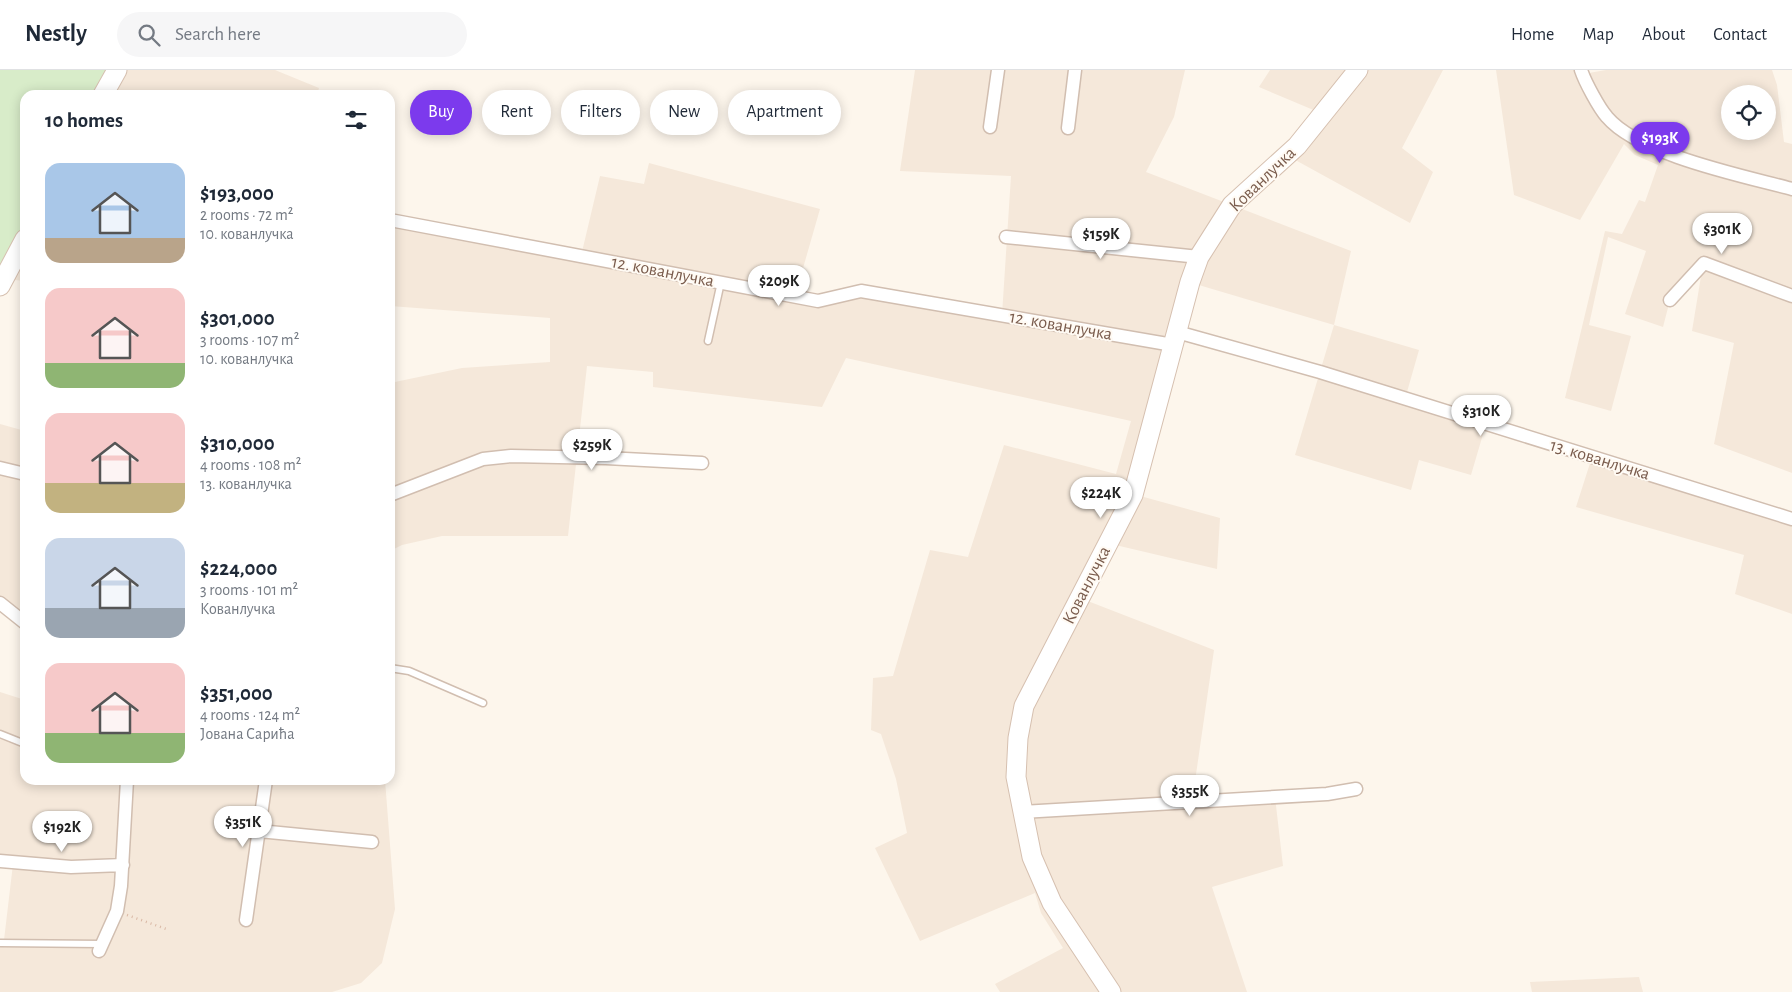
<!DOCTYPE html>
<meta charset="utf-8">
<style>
:root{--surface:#fff;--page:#f6f6f7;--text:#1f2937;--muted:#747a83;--line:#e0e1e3;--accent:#7c3aed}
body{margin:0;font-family:"Alegreya Sans",sans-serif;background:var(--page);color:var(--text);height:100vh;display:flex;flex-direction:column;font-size:19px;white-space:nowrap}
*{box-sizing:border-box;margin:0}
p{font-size:16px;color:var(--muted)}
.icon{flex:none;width:28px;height:28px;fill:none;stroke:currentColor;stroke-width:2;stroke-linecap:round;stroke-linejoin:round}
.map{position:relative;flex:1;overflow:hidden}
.panel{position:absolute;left:20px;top:20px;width:375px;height:695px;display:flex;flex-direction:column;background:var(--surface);border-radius:15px;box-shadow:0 2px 12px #0003}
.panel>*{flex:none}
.top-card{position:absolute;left:410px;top:20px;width:475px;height:45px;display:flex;gap:10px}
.controls{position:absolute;left:1721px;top:15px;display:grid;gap:10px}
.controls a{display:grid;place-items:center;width:55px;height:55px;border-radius:50%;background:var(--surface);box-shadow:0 2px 12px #0003;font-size:25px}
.price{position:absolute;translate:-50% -42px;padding:0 11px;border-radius:18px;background:#fff;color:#222;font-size:16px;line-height:32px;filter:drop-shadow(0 1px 2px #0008)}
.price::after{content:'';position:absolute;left:50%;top:30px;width:15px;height:11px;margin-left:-8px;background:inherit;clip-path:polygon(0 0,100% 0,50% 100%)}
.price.active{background:var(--accent);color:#fff}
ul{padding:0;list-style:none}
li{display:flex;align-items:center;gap:15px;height:125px;padding:0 25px}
li span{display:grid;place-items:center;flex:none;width:140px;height:100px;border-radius:15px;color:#555}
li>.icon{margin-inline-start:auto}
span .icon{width:60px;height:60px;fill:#fffc;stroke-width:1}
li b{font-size:21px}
h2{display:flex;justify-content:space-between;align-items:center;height:60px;padding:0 25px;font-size:21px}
.tag{padding:0 18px;border-radius:22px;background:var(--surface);box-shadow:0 2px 12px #0003;font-size:18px;line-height:45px}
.tag.active{background:var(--accent);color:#fff}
header{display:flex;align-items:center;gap:30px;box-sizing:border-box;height:70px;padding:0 25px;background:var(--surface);border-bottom:1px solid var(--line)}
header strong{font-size:24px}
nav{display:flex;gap:28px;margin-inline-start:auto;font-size:18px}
.search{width:350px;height:45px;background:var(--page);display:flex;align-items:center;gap:12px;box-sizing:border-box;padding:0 18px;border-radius:28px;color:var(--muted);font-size:19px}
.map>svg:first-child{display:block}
.residential{fill:#f5e8da;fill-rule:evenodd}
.green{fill:#d8ecc9}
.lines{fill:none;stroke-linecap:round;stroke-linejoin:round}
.lane-casing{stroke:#d1beb0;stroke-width:9}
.street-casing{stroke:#d1beb0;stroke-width:15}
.secondary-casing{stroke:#d6c0b0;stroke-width:21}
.path{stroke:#d9b8a5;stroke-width:2.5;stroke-dasharray:1 4;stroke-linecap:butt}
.lane{stroke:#fff;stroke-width:6}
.street{stroke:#fff;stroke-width:12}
.secondary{stroke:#fff;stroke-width:19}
.labels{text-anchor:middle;stroke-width:4;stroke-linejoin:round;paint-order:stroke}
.street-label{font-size:18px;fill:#7a5c4d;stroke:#fffaf3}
</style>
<header>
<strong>Nestly</strong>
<div class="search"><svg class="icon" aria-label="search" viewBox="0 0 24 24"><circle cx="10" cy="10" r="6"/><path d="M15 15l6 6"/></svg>Search here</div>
<nav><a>Home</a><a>Map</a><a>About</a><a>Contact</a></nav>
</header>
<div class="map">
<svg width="1792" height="922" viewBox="0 0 1792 922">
<rect width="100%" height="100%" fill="#fdf6ec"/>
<path class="residential" d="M117 0H275L319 18 317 25H103Z
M915 0H1185L1174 47 1146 102 1351 181 1334 255 1419 280 1405 329 1486 354 1471 405 1419 390 1411 420 1295 385 1334 255 1192 213 1133 424 1220 448 1217 499 1107 473 1080 528 1214 580 1192 732 1275 727 1283 796 1212 817 1247 922H1000L995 914 1063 878 1041 843 1035 823 920 871 875 778 907 763 896 709 881 664 871 660 873 608 893 606 930 480 968 487 1004 375 1116 404 1131 351 846 288 822 337 653 317V302L587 296 568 466H442L402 475 390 481V313L462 298 550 292V248L390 236V150L581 186 600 106 644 114 649 93 820 139 795 226 861 221 1002 245 1011 106 900 101Z
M1270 0H1443L1402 78 1433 102 1410 153 1288 86 1323 44 1259 17Z
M1496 0H1581L1583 4 1606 0H1772L1777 15 1784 72 1792 74V403L1714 374 1734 273 1692 261 1703 194 1670 230 1663 257 1625 244 1646 181 1608 167 1589 255 1631 266 1611 341 1565 328 1605 161 1622 164 1639 130 1645 132 1658 95 1635 85 1624 74 1580 150 1514 125ZM1730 24H1768V61H1730Z
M25 169V211L4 209Z
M0 354 25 361V553L0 533Z
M1592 387 1792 449V544L1735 524 1744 485 1576 437Z
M0 622 25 630V710H385L395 839 382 893 361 913 332 922H0V869L4 870 13 794 0 791Z
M1639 907 1643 922H1532L1530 912Z"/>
<path class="green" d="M0 0H117L103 25H25V169L0 216Z"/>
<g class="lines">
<g class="lane-casing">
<path id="lane" d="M708 271 721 212
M390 598 409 601 483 633
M0 664 25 674
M0 873 101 874"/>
</g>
<g class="street-casing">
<path id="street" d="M1581 0C1585 12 1599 38 1607 47 1639 85 1744 106 1792 119
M990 57 998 0
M1068 58 1075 0
M390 150 818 231 861 221 1173 275
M1006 167 1199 187
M1670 230 1704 193 1792 226
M1177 262 1320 302 1792 449
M0 398 25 404
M390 425 483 389 511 386 606 388 702 393
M0 533 25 553
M1022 742 1327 724 1356 719
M259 761 372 772
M0 791 71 797 123 795
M246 850 266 710
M99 881 117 841 121 816 127 710"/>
</g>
<g class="secondary-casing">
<path id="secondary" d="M103 25 117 0
M0 216 25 169
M1111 922 1052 833 1032 787 1016 707 1018 668 1024 636 1133 425 1190 212 1199 187 1232 135 1297 76 1358 0"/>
</g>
<path class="path" d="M127 845 169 860"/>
<use href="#lane" class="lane"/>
<use href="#street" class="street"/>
<use href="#secondary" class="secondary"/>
</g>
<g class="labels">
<g class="street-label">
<text transform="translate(1262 109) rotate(-44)" y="6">Кованлучка</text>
<text transform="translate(663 201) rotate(11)" y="6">12. кованлучка</text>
<text transform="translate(1061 255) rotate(10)" y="6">12. кованлучка</text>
<text transform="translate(1600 389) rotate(17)" y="6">13. кованлучка</text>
<text transform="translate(1086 515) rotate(-63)" y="6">Кованлучка</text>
</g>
</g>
</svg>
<div class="controls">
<a><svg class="icon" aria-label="locate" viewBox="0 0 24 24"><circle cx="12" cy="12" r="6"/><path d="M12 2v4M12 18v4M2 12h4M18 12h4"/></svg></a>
</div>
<b class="price active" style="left:1660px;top:94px">$193K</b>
<b class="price" style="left:1722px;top:185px">$301K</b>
<b class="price" style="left:1101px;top:190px">$159K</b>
<b class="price" style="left:779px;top:237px">$209K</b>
<b class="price" style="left:1481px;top:367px">$310K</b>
<b class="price" style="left:592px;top:401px">$259K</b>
<b class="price" style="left:1101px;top:449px">$224K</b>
<b class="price" style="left:1190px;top:747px">$355K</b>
<b class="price" style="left:243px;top:778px">$351K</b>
<b class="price" style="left:62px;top:783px">$192K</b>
<div class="top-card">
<a class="tag active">Buy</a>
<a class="tag">Rent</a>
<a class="tag">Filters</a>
<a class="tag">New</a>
<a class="tag">Apartment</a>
</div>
<section class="panel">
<h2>10 homes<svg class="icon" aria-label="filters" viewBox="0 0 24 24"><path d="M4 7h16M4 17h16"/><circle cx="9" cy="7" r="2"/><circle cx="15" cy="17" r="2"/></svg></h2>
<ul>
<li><span style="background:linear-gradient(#a9c7e8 75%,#b9a48a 0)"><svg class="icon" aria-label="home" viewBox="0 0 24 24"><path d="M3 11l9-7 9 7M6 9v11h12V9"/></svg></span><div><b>$193,000</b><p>2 rooms · 72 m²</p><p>10. кованлучка</p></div></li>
<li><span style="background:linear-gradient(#f6c9c9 75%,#8fb573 0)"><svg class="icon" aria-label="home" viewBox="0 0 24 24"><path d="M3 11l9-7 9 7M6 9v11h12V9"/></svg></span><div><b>$301,000</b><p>3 rooms · 107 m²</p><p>10. кованлучка</p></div></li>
<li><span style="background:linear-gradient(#f6c9c9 70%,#c2b280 0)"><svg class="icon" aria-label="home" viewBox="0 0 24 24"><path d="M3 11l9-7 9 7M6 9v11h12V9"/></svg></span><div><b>$310,000</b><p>4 rooms · 108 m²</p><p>13. кованлучка</p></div></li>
<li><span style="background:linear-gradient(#c9d6e8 70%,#9aa5b1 0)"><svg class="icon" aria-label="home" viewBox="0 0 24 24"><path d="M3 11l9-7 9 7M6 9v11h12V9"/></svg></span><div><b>$224,000</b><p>3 rooms · 101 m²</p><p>Кованлучка</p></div></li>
<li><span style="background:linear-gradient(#f6c9c9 70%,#8fb573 0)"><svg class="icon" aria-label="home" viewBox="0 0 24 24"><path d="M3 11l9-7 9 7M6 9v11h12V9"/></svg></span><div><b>$351,000</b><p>4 rooms · 124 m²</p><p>Јована Сарића</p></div></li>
</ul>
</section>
</div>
